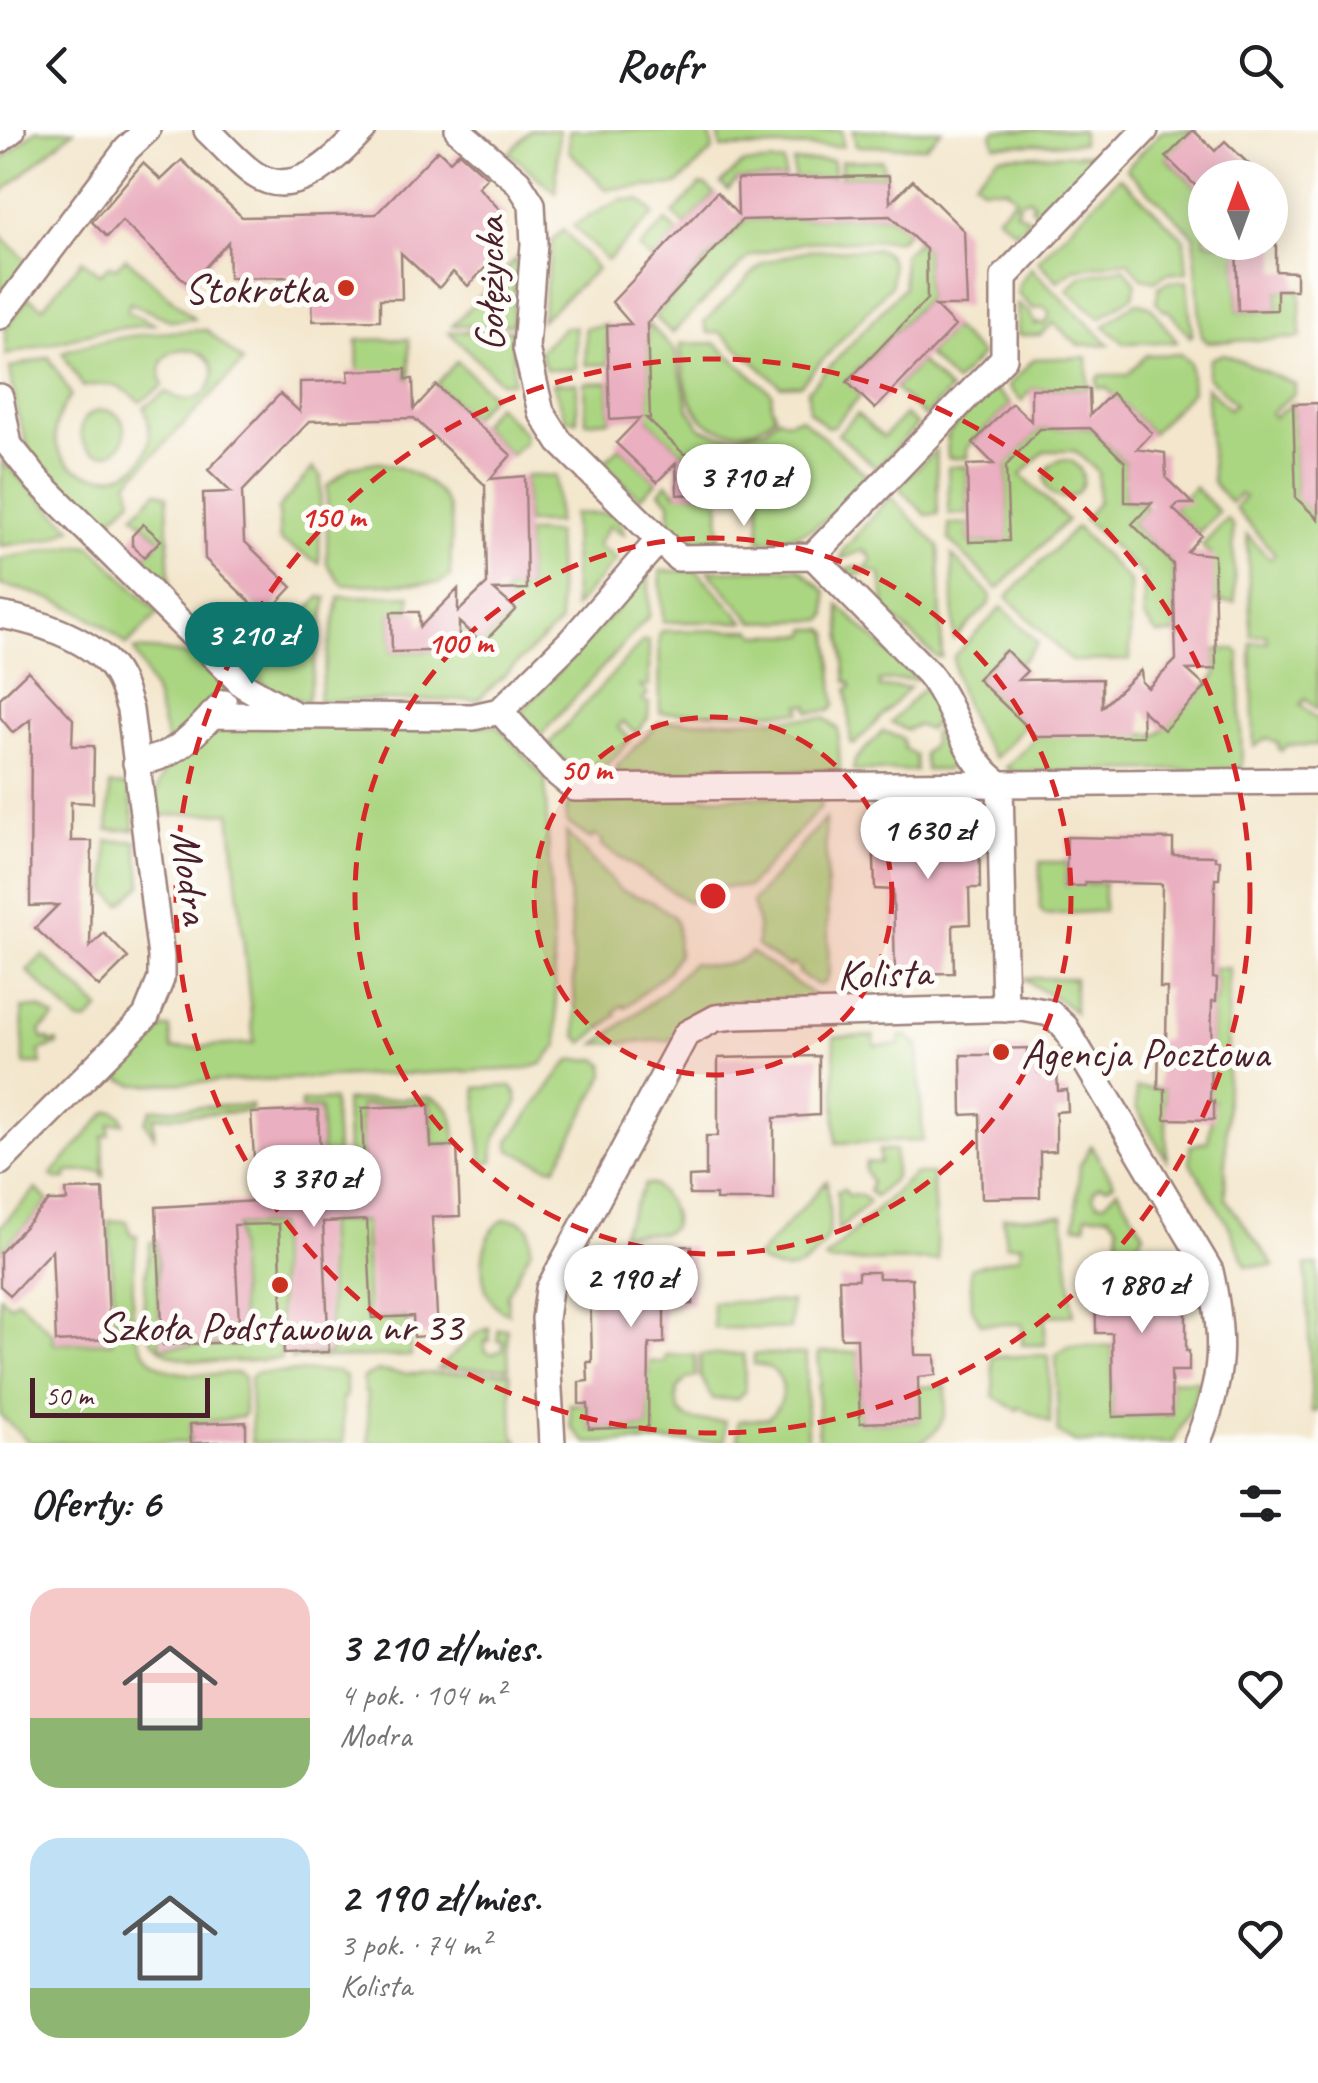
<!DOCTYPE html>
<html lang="pl">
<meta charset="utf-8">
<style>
:root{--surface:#fff;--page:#f6f6f6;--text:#202124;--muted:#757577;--accent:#0f766e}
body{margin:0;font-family:Caveat,sans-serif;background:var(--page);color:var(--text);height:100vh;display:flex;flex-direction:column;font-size:38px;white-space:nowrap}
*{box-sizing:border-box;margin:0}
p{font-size:32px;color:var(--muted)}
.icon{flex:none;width:55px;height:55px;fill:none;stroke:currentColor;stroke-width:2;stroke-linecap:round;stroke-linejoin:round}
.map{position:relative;height:1313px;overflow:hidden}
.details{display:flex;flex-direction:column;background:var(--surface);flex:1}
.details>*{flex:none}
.needle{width:65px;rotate:359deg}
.tools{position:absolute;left:1188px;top:30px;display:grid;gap:20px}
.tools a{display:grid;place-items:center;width:100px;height:100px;border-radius:50%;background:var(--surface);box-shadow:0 5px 25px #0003;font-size:50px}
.scale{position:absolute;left:30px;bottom:25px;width:180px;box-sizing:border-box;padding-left:10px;border:5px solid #4a1f2b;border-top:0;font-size:28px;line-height:35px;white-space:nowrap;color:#4a1f2b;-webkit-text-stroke:8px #fdfcf7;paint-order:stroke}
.price{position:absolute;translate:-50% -85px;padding:0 22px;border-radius:35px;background:#fff;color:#222;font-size:32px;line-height:65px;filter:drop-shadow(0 2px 5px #0008)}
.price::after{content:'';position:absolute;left:50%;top:60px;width:30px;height:22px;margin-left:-15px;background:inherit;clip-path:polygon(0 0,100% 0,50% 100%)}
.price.active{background:var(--accent);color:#fff}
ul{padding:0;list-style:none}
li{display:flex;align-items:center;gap:30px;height:250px;padding:0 30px}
li span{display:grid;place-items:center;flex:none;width:280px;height:200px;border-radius:30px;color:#555}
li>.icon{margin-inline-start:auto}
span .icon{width:120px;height:120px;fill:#fffc;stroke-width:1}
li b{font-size:42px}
h2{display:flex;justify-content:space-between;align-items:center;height:120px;padding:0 30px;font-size:42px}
header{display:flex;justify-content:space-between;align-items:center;height:130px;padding:0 30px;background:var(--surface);font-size:45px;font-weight:600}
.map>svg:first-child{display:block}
.green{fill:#aad581;stroke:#7a7a56;stroke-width:2.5}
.building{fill:#eaafc0}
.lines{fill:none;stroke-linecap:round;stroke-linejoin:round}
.street-casing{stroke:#9e827c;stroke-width:30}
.street{stroke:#fff;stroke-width:25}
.ring{fill:none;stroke:#d62828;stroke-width:5;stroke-dasharray:18 12}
.poi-dot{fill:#c8321e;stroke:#fdfcf7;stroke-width:4}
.labels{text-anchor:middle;stroke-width:10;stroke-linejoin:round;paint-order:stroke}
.street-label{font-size:42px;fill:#4a1f2b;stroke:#fdfcf7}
.poi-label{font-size:42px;fill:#4a1f2b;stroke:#fdfcf7;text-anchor:end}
.centre{fill:#d62828;stroke:#fdfcf7;stroke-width:5}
.ring-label{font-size:30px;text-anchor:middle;font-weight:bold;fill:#d62828;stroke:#fdfcf7;stroke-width:10;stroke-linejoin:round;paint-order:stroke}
</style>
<header><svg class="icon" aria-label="back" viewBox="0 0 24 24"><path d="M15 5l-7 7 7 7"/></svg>Roofr<svg class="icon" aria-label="search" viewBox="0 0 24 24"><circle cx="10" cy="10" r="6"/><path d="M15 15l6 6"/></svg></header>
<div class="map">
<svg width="1318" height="1313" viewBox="0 0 1318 1313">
<rect width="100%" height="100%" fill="#fdfcf7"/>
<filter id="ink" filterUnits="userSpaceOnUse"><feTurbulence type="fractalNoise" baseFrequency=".01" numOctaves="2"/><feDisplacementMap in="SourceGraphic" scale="20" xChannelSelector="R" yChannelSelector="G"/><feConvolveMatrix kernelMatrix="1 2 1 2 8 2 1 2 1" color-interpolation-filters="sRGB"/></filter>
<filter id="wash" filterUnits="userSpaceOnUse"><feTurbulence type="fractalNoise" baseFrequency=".0048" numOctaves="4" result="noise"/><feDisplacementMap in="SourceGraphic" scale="40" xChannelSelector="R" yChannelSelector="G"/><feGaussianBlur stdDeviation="2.25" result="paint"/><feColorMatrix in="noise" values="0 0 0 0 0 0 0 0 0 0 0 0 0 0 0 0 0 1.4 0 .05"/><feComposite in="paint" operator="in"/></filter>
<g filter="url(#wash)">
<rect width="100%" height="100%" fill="#f3e6cc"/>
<path class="green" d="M36 0H74L0 64V32Z
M530 0H559L556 63 509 23Z
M569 0H709L713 20 677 55 606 59 569 21Z
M718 0H842L843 16 721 18Z
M853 0H942L925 17 856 16Z
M995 0H1082V13L995 15 992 4Z
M1163 0H1193L1166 28 1205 65V112L1236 114 1238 181 1277 180V160H1300L1301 206 1297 208 1207 212 1201 206 1194 105 1126 39Z
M1090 24 1093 33 1040 88 1031 77 1034 73 1029 68 1016 74 1019 77 1015 81 1030 89 1016 102 997 86 1016 68 1006 58H983L974 51 999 26Z
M833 30 834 47 794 48 793 32Z
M882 30 885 46 841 47V31Z
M784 32 785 48 738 49 728 60 721 54 742 34Z
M1120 47 1184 109 1187 142 1166 144 1155 151 1142 148 1127 131 1075 139 1058 151 1038 131Z
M700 55 706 56 715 64 685 95 673 84Z
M621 70H640L654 84 607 131 573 95Z
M890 86 907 101 899 110 806 112 750 126 672 203 654 186 746 90Z
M666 91 678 103 652 130 639 119Z
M563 100 597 139 541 190 553 109Z
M0 105 28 132 0 166Z
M917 111 926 119 927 168 847 251 861 265 833 296 827 297 809 281 808 260 904 157 903 125Z
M876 119C894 122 892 139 892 154L800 255 781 256 721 203H708L704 192 763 133 806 121Z
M126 128 194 189 172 191 130 173 127 182 155 194 99 201 6 225 5 200 28 167 43 177 82 130 100 144 110 135 115 138Z
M517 128 512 194 452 196Z
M1031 138 1109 214 1078 215 1054 193 1040 205H1018L1017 174 1030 183 1036 195 1039 192 1043 195 1049 188V182L1043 176 1034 179 1018 164 1019 154Z
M1124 138 1136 153 1133 166 1100 188 1067 160 1081 146Z
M1187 151 1192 205 1190 207 1168 180 1164 181 1156 172 1159 157 1168 152Z
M1136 172 1150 176 1177 212 1124 213 1104 196Z
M647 193 675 220 689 279 701 298 720 305 736 306 766 299 778 287 786 291 801 288 869 347C833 385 816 408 760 411L759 344H752V323L684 324 649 291Z
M607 195 608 234 586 235 585 198Z
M564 197H575L576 239H546L539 221Z
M953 198 981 225 955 253 927 225Z
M207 200 243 232 128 352 132 369 112 388 95 387 30 323 17 282 10 238 49 227 71 265C3 357 183 384 144 277L167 262C181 272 200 274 209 257 233 213 144 202 163 256L140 272C123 255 106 251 83 257L62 222C110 206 156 202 207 200Z
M513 200V252H500L449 202Z
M409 209 410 249H406V240L358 251 357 210Z
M715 213 772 263 771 275 775 285C764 296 756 300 740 301 689 305 685 254 680 214Z
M1180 224 1190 233 1192 261 1152 303 1106 258H1097V249L1101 245H1127L1146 225Z
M1224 224 1295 254V263L1270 283 1274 287 1293 273 1296 366 1318 389V580L1305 569 1300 575 1318 590V615H1287L1281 621 1278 618 1279 614 1267 608 1254 617 1251 513 1268 512 1267 505 1251 506 1247 405 1270 429 1275 424 1235 378 1245 367 1240 364 1231 373 1213 353 1206 257 1229 279 1235 274 1207 246 1210 229Z
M1087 227 1088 259H1032L1022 271 1008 256 1034 229Z
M457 231 492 265 471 288 436 255Z
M920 232 950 261 924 286 895 259Z
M609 252 610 290 586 292 585 253Z
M553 253H577V291L566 289Z
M991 256 1011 274 967 318V328H948L947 305Z
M496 275 525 304 524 313 511 325 479 295Z
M81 302a22 22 0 1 1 44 0a22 22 0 1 1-44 0Z
M857 284 883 307 905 285 917 295 876 338 838 304Z
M1090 298 1125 332V372L1144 373 1146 380 1132 394 1173 434 1175 504H1157L1144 487V446L1084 389 1098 372V342L1075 321H1044L1021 345 1067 390 998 459 949 410V394H969V412L1008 411 1006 335 1040 299Z
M620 317 657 352 640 368 603 333Z
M936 320 938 384 926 385 898 357Z
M1045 349a19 19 0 1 1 38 0a19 19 0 1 1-38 0Z
M2 331 72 398 51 409 0 416Z
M376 332C403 336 444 354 450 383 454 403 450 426 450 446L439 453 343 455 327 434V356L351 337Z
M967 336 968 384H949L948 337Z
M313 338 321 347 319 433 280 411 278 379Z
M525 346H556L557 393H526Z
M667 353 677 364 719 363 720 411H684L670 397V371L660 362Z
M1194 357 1219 382 1198 403 1173 379Z
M157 361 167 366 170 460 138 434 161 410 134 385Z
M890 366 939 417 942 527H936L886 481 881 445 874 441 854 446 844 439 858 436 859 439 868 437V433L872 432 869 423 865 424 864 420 841 429 843 421Z
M613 383 621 393 624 404 609 396 597 415 617 429 574 478 573 384Z
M1227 389 1233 396 1235 472H1214L1211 425 1202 416Z
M1076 397 1130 452V530L1071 531 1007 467Z
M526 403H556L560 493 478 570 318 571 339 467 410 465V482L391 483 392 522 459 520V501H468L482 514 515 479 502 467 507 460 527 459Z
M79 415 91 416 159 483 127 515C92 482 47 464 0 455V429Z
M952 425 991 466 990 473 954 509Z
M799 438 826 462 827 485 824 490 754 492 708 441Z
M660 441H697L745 492H663Z
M649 444V486L539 607 522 587V581Z
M320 467 327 468 307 572 274 562 252 544Z
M839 476 917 549 879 551 880 558 910 557 854 615 851 613 847 559 851 558 850 552H846Z
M1002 477 1038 513 1020 533 1005 520 978 548 1025 595 995 628C978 609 951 552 954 526Z
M232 490 259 517 242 534 215 507Z
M808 499H824L829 503 835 574 830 581 809 582 808 575H800L801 582 660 583 659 506 662 501 751 500 757 505H807Z
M643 511H648L649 515V556H640L648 564 642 571 649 573 648 588 636 603 623 592 618 597 631 609 599 644 576 643 548 615Z
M1234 519 1239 523 1242 639 1015 642 1006 638 1037 606 1159 604 1216 546 1215 520Z
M134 520C156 519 210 524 222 545 223 546 226 560 226 561L168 615 154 562Z
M925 557 940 588 928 600 917 595 906 600 891 592Z
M825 588 838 599 840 640 617 644V636L660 592Z
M943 595 956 630 946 640H926L923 624 932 615V604Z
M212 596 485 595 496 596 502 601 545 649 558 915 542 934 525 939 136 955 121 950 115 935 129 919 137 926 162 898H170L172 919 254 913 230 682 154 686C156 634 176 629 212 596Z
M883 601 902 608 905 619 915 625 916 641H853L855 630Z
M110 655 129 656 135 700H108Z
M823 665 820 678 748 757H716L688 772 601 715 603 711 594 705 591 709 566 692 567 675 575 670Z
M825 689 829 843 825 853 818 855 798 843 800 840 792 834 789 837 757 816 758 796 752 772Z
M566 702 620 760 653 772 673 786 677 795 678 824 668 841 625 878 623 875 615 881 617 885 583 913 577 906 576 894Z
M107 711H136L142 755 121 774 108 762Z
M1040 732H1066V756L1104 753V781L1045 785 1040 779Z
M751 822 822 871 706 877 692 885 670 910 596 914 663 863 692 833C715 837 732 838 751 822Z
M43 825 100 879 88 891 79 892 27 841Z
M1213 838H1229L1225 1068 1274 1136H1246L1229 1096 1190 1032V1016L1208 1011 1214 971H1209L1212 871H1216L1217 849 1213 848Z
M1024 848H1074V882C1060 866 1039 862 1024 848Z
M22 878H40L55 888 40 901 43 910 48 909 50 913 57 911 58 915 39 921 42 934H24Z
M874 906 875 916 900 915V906H907L918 915 923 1011 836 1013 834 907Z
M597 929 604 934 605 944 556 1037H549L510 1020 509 1011 565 936 571 930Z
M510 956C530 974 504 988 497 1005 493 1013 494 1023 493 1031L482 1034 476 958Z
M1136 958 1165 959 1167 1030 1136 978Z
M428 967C455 974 455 990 456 1014L434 1015 430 973 360 976 363 1063 349 1064 345 971Z
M333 970 339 1064 324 1065 320 979H301V972Z
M251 975V981L154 987V1006L145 992 152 979Z
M114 981 121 985 124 993 110 994 109 1005 103 1006 104 1048 101 1041 67 1042 66 1049H56L51 1045 107 982Z
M1091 1016 1114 1053 1107 1057 1099 1055 1094 1060 1093 1067 1098 1073H1105L1118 1059 1144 1103 1134 1119H1118V1095L1109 1085H1086V1096L1075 1095 1080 1035Z
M879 1020H895V1047L875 1067 869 1061 871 1052 865 1040 866 1032 880 1033Z
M914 1044H932L938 1130 829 1132 825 1129Z
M827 1051C828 1067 831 1084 829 1099 828 1111 820 1119 813 1127 795 1145 776 1143 756 1128Z
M645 1054 654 1055C664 1067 677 1080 672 1097L663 1103H621Z
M36 1059 49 1071 0 1123V1097Z
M844 1059 848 1065 863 1066 869 1072 838 1101 837 1061Z
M1063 1085 1074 1185 1045 1186V1215H1022V1194H981L972 1178 970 1138 1020 1126 1021 1114 1006 1115 1003 1087Z
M505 1089 519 1090 530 1099 531 1119 507 1164 508 1183C474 1173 475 1104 505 1089Z
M109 1091H127L131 1105H137C134 1153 115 1235 183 1243 200 1246 220 1243 238 1243L244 1247V1284L241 1287 190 1294V1313H30L0 1285V1166L10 1175 17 1169 53 1204 54 1214 112 1212V1199H115Z
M365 1091 368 1190 407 1188 411 1226 290 1229 291 1226 331 1224 326 1093Z
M277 1095 281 1229C245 1230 158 1245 146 1198 140 1172 148 1138 150 1112L157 1111 160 1217 242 1214 236 1096Z
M1159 1126H1179L1192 1162H1173V1144L1159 1143Z
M1306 1135H1318V1281L1312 1282Z
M712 1172H791L790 1199 714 1198Z
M489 1198 490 1211H485V1221L491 1224 503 1220V1211H498V1199H507L509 1238 437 1239 477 1203Z
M1070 1216H1112L1113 1287 1171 1285V1250L1198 1251 1195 1269 1173 1313H1076L1058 1303 1056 1225Z
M820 1222H858L860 1293 919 1291 918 1257 946 1256C947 1284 945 1298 920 1313H818V1255L821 1254 818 1226Z
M744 1224 745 1261 737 1269H713L700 1246V1225Z
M754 1224H806L807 1313 738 1310V1291L768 1288C790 1269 788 1236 754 1234Z
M666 1225H695L696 1247 687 1248 678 1258C670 1295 699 1291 725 1291V1311L587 1313 571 1297 570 1274H588L590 1299 648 1297 647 1244 650 1243 647 1232H665Z
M1049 1225 1050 1293 1019 1277 1017 1280 994 1267 992 1227Z
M337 1241 346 1247V1268H342L344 1313H252L250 1248 255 1243Z
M378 1241 409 1244 510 1242 514 1305 519 1313H369L367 1263 364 1262 363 1248Z"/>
<g id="blocks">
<path class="building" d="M1193 0 1215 21 1225 11 1263 48H1205V65L1166 27Z
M438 20 450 31 459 22 487 47 478 57 506 86 485 108 500 122 468 156 453 142 439 158 401 123 402 169H380V190L313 191 312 171H291V147L229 148 228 112 189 155 122 91 107 107 92 92 143 33 161 50 182 30 242 87 376 84Z
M889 46 890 73 913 50 964 101 967 176H935L955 196 875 279 847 252 927 169 926 119 890 86 742 90 647 193 650 288H646L684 324 752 323 753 362 677 365 676 333 657 352 616 313 640 288 610 290 607 195 631 194 612 172 717 62 738 85 737 49Z
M1236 112H1276V141L1296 142V160H1277V180L1238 181Z
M406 239V249H413L414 279 436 255 511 325 490 349 525 346 527 459 494 460 516 479 482 514 459 492V520L392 522 391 482H419L420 497 458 459V482L487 454 485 355 414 288 310 291 242 362 244 411 292 457 265 486 205 429 203 363 231 362 208 340 280 264 300 282V252L349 251 348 241Z
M1031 259H1089L1090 285 1112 263 1152 303 1137 319 1165 323 1166 348 1193 374H1178L1173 379 1201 405 1187 422 1214 425 1216 539 1187 540 1206 557 1164 600 1142 580 1143 606 1038 607 977 549 1006 520 1027 541 1018 550 1102 549V577L1141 540 1142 552 1148 558 1176 530 1173 434 1132 394 1152 373 1125 372V332L1090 298 1040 299 1006 336 1009 411 969 412 967 335 994 334 973 313 1012 273 1031 291Z
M1318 273V389L1296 368 1293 274Z
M143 394 161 410 144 427 132 415V406Z
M28 541 73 589 72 616H94L93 673 71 672V711H92L90 817 104 803 128 828 99 857 35 798 58 775 30 776 31 589 13 603 0 587V568Z
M979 679 980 758H969L970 794 953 795 954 843 895 844 893 760 875 759 873 701H880L879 681Z
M1067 707 1173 709V725L1215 726V730H1220L1219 749H1215L1213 848 1217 849 1216 871H1212L1210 971H1214V990L1165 989V959H1158L1159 910H1166L1167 858H1160L1162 754 1085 752V756H1066Z
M1027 918V925L1037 924 1038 942 1057 941 1058 961 1067 960 1068 981 1056 982V1021L1040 1022V1067L982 1068 980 984 962 985 961 925H996V919Z
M819 926V985L774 988V1070H716V1065H689V1047L706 1046V1006H718V928Z
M429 975 431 1017 457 1016 460 1086 432 1087 438 1205 414 1207 413 1186 372 1188 367 1090 323 1092 329 1222 284 1224 279 1094 234 1095 240 1212 163 1215 156 1077 257 1071 251 983 318 980 322 1067 365 1066 362 978Z
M103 1059 110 1209 56 1212 52 1120 10 1165 0 1156V1123L49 1071H67L66 1060Z
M692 1116 693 1174 664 1175V1213L649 1214 648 1297 589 1299 588 1274H579V1252L588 1251 587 1232H592L590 1156H596V1138L615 1137V1118Z
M1119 1130 1159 1131V1143H1173V1162H1186V1221H1189V1241H1171L1172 1285 1113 1287 1112 1203H1096L1095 1144 1120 1143Z
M858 1142H878L879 1148H912L915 1225H935L936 1245 918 1247 919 1291 860 1293 857 1208H841L839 1149H858Z
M246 1292V1311L191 1313 190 1294Z"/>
</g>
</g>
<g filter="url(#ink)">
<use href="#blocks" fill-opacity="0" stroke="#9e827c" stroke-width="2.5"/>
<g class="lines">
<g class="street-casing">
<path id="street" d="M207 0C222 14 237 32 254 44 296 72 336 27 363 0
M458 0 518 52 532 74 534 114 526 218 541 282 560 312 678 428 813 426 1004 228V147L1145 0
M0 10 12 0
M0 186 127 19 147 0
M0 267 9 315 38 351 243 555 292 583
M813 426 928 543C957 578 962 629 1000 654L1318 651
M0 485C36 491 85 507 110 535 121 548 125 564 130 580L161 827V849L146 886 0 1032
M500 581 552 639 575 658 1000 654 1005 879
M212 585 473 587 500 581 570 512 659 410
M136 633C180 626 194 603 224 573
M552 1313 545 1189 549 1159 686 904 716 888 735 886 1022 878 1050 883 1065 897 1210 1141C1225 1209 1224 1248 1197 1313"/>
</g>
<use href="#street" class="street"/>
</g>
</g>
<circle cx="713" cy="766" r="179" fill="#d62828" fill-opacity=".12"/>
<g class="ring">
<circle cx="713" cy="766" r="179"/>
<circle cx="713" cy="766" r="358"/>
<circle cx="713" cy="766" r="537"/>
</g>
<g class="poi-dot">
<circle cx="346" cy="158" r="10"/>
<circle cx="1001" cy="922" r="10"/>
<circle cx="280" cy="1155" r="10"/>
</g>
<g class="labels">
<g class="street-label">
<text transform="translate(489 154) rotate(-90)" y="15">Gołężycka</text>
<text transform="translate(192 747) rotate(83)" y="15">Modra</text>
<text transform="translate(884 842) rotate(-2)" y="15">Kolista</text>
</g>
<g class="poi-label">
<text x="326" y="173">Stokrotka</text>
<text x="1021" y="937" text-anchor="start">Agencja Pocztowa</text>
<text x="280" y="1211" text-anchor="middle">Szkoła Podstawowa nr 33</text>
</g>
</g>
<circle cx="713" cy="766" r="15" class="centre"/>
<g class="ring-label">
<text x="333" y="397">150 m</text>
<text x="460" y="523">100 m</text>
<text x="586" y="650">50 m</text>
</g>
</svg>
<div class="tools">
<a><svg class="needle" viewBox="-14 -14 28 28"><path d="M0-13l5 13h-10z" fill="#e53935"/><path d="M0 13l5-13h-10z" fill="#757577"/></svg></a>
</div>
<div class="scale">50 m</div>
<b class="price" style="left:744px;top:399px">3 710 zł</b>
<b class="price active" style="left:252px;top:557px">3 210 zł</b>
<b class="price" style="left:928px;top:752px">1 630 zł</b>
<b class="price" style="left:314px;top:1100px">3 370 zł</b>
<b class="price" style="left:631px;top:1200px">2 190 zł</b>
<b class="price" style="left:1142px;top:1206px">1 880 zł</b>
</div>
<section class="details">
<h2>Oferty: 6<svg class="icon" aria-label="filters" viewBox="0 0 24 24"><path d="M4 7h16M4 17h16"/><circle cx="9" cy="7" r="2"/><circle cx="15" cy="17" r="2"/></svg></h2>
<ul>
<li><span style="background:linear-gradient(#f6c9c9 65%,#8fb573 0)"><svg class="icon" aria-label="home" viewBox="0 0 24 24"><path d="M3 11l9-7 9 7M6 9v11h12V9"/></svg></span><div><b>3 210 zł/mies.</b><p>4 pok. · 104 m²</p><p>Modra</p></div><svg class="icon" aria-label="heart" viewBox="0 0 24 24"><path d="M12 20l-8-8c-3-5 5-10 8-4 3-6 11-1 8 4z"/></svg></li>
<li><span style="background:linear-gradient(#bfe0f5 75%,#8fb573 0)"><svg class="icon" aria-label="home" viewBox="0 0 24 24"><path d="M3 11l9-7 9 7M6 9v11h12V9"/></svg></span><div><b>2 190 zł/mies.</b><p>3 pok. · 74 m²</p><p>Kolista</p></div><svg class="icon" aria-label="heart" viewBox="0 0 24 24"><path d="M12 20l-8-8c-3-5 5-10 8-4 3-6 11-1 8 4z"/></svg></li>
</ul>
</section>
